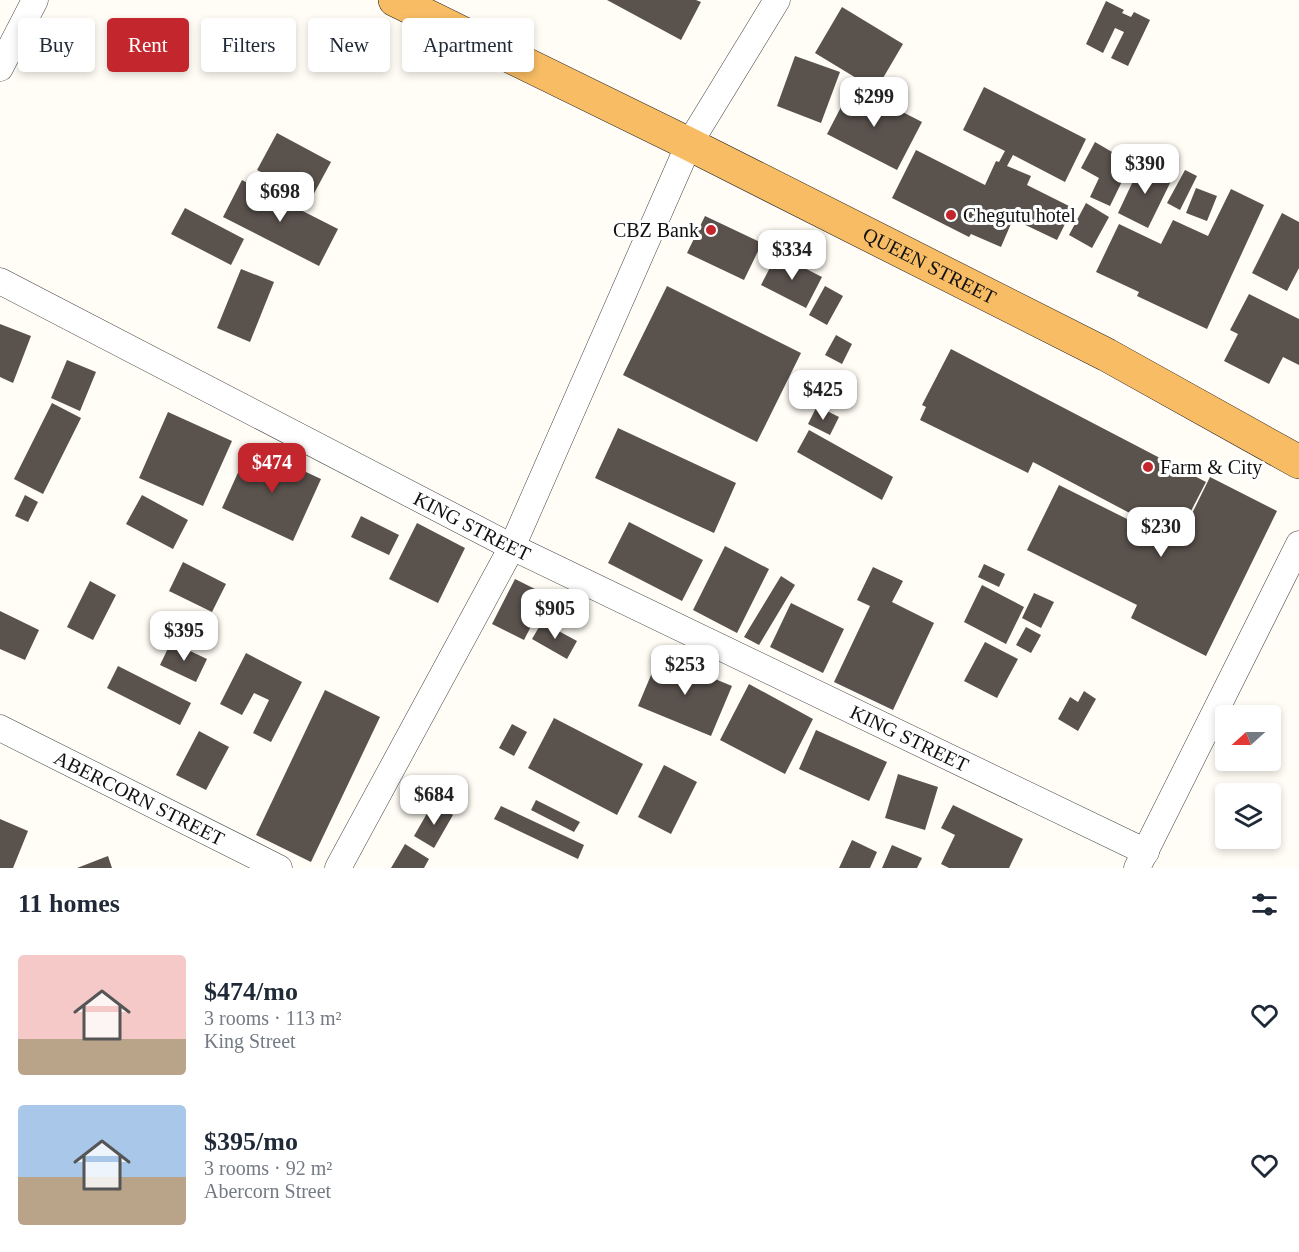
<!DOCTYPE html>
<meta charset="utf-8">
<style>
:root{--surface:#fff;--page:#f6f6f7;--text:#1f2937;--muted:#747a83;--accent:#c4262e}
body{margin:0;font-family:Georgia,serif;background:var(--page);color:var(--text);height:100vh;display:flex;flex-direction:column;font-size:22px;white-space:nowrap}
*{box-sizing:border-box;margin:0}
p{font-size:20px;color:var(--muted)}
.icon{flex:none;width:33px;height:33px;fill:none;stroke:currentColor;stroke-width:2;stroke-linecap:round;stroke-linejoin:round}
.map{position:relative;height:868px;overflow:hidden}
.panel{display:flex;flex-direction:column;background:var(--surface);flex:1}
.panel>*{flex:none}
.banner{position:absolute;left:18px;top:18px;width:600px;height:54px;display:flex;gap:12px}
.needle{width:39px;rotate:249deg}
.tools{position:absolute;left:1215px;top:705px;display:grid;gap:12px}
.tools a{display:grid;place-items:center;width:66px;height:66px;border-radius:6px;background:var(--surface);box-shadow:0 3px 9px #0003;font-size:30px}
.price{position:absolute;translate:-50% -51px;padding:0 14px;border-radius:12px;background:#fff;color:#222;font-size:20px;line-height:39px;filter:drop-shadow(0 2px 3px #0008)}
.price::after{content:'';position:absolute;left:50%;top:36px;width:18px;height:14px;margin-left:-9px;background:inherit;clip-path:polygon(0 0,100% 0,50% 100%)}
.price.current{background:var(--accent);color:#fff}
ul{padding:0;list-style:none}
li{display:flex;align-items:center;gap:18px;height:150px;padding:0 18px}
li span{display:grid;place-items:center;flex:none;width:168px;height:120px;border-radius:6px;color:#555}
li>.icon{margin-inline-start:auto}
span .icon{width:72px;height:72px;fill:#fffc;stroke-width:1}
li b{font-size:26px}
h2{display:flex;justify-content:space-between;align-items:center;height:72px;padding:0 18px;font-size:26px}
.chip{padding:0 21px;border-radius:6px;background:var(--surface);box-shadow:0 3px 9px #0003;font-size:21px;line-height:54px}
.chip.current{background:var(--accent);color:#fff}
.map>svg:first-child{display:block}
.building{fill:#5a524d}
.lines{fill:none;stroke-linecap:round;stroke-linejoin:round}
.minor-casing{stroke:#444;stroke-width:27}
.trunk-casing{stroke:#222;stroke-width:34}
.minor{stroke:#fff;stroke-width:26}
.trunk{stroke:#f7bc64;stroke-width:33}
.poi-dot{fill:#c4262e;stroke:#fff;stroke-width:2}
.labels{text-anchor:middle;stroke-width:6;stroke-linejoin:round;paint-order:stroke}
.poi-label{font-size:20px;fill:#111;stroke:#fff;text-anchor:start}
.street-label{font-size:20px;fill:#111;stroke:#fff}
</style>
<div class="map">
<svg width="1299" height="868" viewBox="0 0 1299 868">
<rect width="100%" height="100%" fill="#fffdf5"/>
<path class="building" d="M607 0H696L701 2 681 40Z
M1106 1 1124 10 1122 13 1131 17 1134 12 1150 20 1128 66 1111 58 1124 32 1115 28 1103 53 1086 44Z
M842 7 903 44 876 90 815 53Z
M795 56 840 72 821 123 777 106Z
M852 86 922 122 897 170 827 134Z
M984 87 1086 139 1065 182 1013 155 1007 166 1031 176 1027 185 1073 208 1057 240 1013 219 1001 247 971 234 969 237 892 198 916 150 985 185 996 161 999 162 1005 151 963 130Z
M277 133 331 162 311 199 290 188 286 196 267 186 271 177 257 170Z
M1095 142 1131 163 1110 206 1090 197 1099 178 1081 168Z
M1142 162 1173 177 1148 228 1118 213Z
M1185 170 1197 176 1180 210 1167 203Z
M242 180 338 229 319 266 223 217Z
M1196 188 1217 196 1207 221 1186 213Z
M1231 189 1264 205 1207 329 1137 296 1139 292 1096 272 1119 224 1161 244 1173 220 1208 236Z
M1086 203 1109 217 1092 248 1069 235Z
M185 208 244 239 231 265 171 234Z
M1282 213 1299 222V268L1287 291 1252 273Z
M705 216 762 243 744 280 687 253Z
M777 254 822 277 806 308 761 285Z
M241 269 274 282 250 342 217 328Z
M667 286 801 353 757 442 623 375Z
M825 286 843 296 827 325 809 315Z
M1249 294 1299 319V365L1283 357 1269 384 1224 361 1238 334 1230 330Z
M0 324 31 336 13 383 0 377Z
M836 335 852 344 842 364 825 355Z
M951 349 1206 482 1177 538 1033 462 1028 473 920 420 926 407 922 405Z
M67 360 96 372 80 411 51 398Z
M52 403 81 418 43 494 14 479Z
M817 406 839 417 830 435 808 424Z
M168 412 232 441 203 506 139 478Z
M618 428 736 483 714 533 595 478Z
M809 430 893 477 882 500 797 452Z
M250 446 321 479 293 541 222 508Z
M1210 477 1277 511 1206 656 1131 618 1137 605 1027 550 1059 485 1177 544Z
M25 495 38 502 28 522 15 516Z
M142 495 188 520 173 549 126 524Z
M361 516 399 535 389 555 351 537Z
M629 522 703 560 682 601 608 563Z
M417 523 465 548 438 603 389 579Z
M725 546 769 569 737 633 693 610Z
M183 562 226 584 212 612 169 591Z
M984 564 1005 574 999 587 978 577Z
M873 567 903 581 892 602 934 623 893 710 834 682 870 606 857 600Z
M781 576 795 585 759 645 744 637Z
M515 579 547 595 524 640 492 624Z
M90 581 116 595 93 640 67 627Z
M982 585 1024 607 1006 644 964 622Z
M1034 593 1054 602 1041 628 1022 618Z
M791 603 844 629 823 673 770 647Z
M0 611 39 630 25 660 0 649Z
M542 622 577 641 567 659 532 639Z
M1026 627 1041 635 1031 653 1016 645Z
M171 642 207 659 196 682 160 665Z
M985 642 1018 659 997 698 964 681Z
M246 653 302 682 271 742 253 733 269 700 254 693 242 715 220 704Z
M659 656 732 686 711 736 638 706Z
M118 666 191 703 180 725 107 688Z
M749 684 813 719 785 774 720 740Z
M325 690 380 717 311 862 256 835Z
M1084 691 1096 699 1078 731 1058 719 1070 697 1078 702Z
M554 718 643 764 617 815 528 768Z
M512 724 527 732 514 756 499 748Z
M816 730 887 762 869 801 799 769Z
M199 731 229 747 206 790 176 775Z
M664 765 697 782 671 834 638 817Z
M898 774 938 787 925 830 885 818Z
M536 800 580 822 574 832 531 810Z
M433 803 453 815 434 848 414 836Z
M953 805 1023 839 1009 868H949L941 864 955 835 941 828Z
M501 806 584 845 578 859 494 819Z
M0 819 28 831 13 868H0Z
M852 840 877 852 870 868H839Z
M405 844 429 859 424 868H391Z
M892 845 922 858 917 868H882Z
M108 856 112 868H77Z"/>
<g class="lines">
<g class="minor-casing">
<g id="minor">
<path d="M0 68 35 0"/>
<path id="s1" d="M0 281 512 547 1146 852"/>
<path id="s2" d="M0 728 279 868"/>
<path d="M338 868 512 547 689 144 777 0"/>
<path d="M1137 868 1299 544"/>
</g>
</g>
<g class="trunk-casing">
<g id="trunk">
<path id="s3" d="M395 0 689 144 1107 355 1299 462"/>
</g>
</g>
<use href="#minor" class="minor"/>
<use href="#trunk" class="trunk"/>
</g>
<g class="poi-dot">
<circle cx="951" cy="215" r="6"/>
<circle cx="711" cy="230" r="6"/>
<circle cx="1148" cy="467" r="6"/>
</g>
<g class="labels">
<g class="poi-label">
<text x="963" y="222">Chegutu hotel</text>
<text x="699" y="237" text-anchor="end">CBZ Bank</text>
<text x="1160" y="474">Farm &amp; City</text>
</g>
<g class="street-label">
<text dy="7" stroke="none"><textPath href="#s3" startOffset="597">QUEEN STREET</textPath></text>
<text dy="7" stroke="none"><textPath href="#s1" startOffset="532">KING STREET</textPath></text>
<text dy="7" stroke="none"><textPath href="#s1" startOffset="1018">KING STREET</textPath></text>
<text dy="7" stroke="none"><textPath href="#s2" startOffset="156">ABERCORN STREET</textPath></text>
</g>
</g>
</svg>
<div class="tools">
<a><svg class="needle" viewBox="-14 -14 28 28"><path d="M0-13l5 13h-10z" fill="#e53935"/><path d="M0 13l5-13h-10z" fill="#747a83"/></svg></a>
<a><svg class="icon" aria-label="layers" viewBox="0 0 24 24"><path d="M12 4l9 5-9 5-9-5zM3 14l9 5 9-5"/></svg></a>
</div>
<b class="price" style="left:874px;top:128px">$299</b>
<b class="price" style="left:1145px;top:195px">$390</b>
<b class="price" style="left:280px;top:223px">$698</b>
<b class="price" style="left:792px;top:281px">$334</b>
<b class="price" style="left:823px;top:421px">$425</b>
<b class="price current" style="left:272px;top:494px">$474</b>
<b class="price" style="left:1161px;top:558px">$230</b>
<b class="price" style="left:555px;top:640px">$905</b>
<b class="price" style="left:184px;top:662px">$395</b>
<b class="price" style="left:685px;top:696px">$253</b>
<b class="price" style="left:434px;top:826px">$684</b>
<div class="banner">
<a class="chip">Buy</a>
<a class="chip current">Rent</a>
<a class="chip">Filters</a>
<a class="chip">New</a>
<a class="chip">Apartment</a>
</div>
</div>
<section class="panel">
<h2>11 homes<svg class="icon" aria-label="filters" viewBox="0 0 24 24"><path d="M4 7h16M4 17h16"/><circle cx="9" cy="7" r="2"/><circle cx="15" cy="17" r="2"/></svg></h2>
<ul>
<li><span style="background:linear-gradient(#f6c9c9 70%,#b9a48a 0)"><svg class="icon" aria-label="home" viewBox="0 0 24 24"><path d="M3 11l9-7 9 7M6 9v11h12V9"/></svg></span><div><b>$474/mo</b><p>3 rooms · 113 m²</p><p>King Street</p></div><svg class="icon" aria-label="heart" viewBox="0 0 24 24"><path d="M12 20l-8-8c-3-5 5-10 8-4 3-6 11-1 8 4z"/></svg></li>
<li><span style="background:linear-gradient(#a9c7e8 60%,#b9a48a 0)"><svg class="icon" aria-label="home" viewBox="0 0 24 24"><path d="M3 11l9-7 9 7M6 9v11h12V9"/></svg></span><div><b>$395/mo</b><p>3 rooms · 92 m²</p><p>Abercorn Street</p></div><svg class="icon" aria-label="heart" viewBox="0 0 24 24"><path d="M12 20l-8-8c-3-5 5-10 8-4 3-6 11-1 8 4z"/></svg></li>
</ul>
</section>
